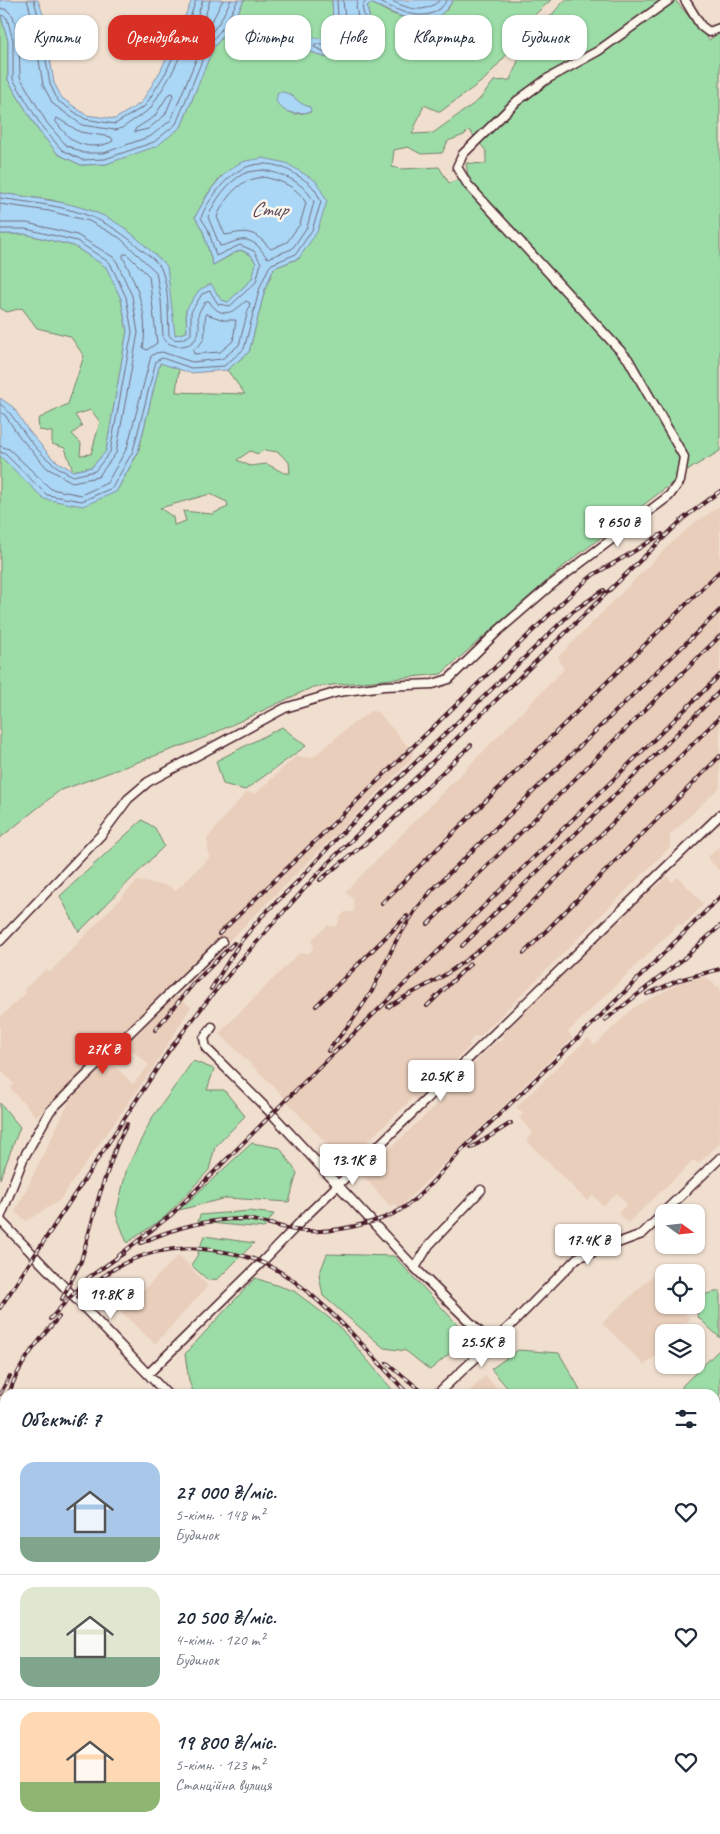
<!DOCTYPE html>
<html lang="uk">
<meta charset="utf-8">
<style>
:root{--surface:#fff;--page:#f6f6f7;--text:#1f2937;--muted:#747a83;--line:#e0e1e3;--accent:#d93025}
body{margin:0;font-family:Caveat,sans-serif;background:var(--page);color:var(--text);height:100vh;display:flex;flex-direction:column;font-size:19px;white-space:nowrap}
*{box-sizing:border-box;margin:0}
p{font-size:16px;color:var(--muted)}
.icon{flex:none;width:28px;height:28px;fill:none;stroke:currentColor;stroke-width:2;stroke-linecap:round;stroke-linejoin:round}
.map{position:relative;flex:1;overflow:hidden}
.drawer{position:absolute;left:0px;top:1389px;width:720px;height:446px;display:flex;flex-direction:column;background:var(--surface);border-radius:15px 15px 0 0;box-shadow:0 1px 4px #0004}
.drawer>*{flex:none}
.guide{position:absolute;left:15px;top:15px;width:690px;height:45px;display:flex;gap:10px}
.needle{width:32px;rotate:105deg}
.tools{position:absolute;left:655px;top:1204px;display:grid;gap:10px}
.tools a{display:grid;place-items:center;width:50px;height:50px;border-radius:10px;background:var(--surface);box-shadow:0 1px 4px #0004;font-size:25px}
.price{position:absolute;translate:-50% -42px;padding:0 11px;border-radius:5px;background:#fff;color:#222;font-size:16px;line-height:32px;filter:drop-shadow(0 1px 2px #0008)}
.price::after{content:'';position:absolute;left:50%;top:30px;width:15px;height:11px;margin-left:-8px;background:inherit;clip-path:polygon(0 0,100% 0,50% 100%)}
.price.selected{background:var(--accent);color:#fff}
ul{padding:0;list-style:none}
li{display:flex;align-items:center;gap:15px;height:125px;padding:0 20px}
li+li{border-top:1px solid var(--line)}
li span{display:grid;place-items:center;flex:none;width:140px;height:100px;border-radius:15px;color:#555}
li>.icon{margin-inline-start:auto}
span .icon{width:60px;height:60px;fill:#fffc;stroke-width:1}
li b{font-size:21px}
h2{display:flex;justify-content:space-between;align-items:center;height:60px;padding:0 20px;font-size:21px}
.tag{padding:0 18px;border-radius:15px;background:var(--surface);box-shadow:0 1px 4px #0004;font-size:18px;line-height:45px}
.tag.selected{background:var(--accent);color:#fff}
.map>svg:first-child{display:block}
.built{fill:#e9cebb}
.green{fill:#9cdda7;stroke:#737e69;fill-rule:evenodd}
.water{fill:#aad7f6;stroke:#848da5}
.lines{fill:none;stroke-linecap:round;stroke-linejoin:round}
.shore{stroke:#70697c;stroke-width:1}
.street-casing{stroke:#4a1f2b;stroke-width:11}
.secondary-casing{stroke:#4a1f2b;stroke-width:15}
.street{stroke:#fbf7ec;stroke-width:8}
.secondary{stroke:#fbf7ec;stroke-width:11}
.rail-casing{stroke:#4a1f2b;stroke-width:4}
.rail{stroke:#fbf7ec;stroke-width:2;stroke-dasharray:5.5;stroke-linecap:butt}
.labels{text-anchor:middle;stroke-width:5;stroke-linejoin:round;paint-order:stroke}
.water-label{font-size:21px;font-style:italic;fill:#624d5e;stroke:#fbf7ec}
</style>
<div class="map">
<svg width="720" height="1834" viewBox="0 0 720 1834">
<rect width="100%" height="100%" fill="#f0dfcf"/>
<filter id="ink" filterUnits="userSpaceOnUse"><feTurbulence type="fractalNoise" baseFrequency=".02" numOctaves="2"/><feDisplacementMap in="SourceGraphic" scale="10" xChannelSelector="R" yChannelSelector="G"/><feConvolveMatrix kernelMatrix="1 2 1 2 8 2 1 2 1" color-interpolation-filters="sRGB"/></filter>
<g filter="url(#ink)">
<path class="built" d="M720 506V787L670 835V847L479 1037 475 1036 472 1039 469 1043 470 1046 416 1100 413 1098 345 1163 288 1103 282 1095 219 1033 299 953H309L313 949 312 939 327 926H336L339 922V918L345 912H352L354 909 353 899 345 892 564 669 558 657 669 545 694 523Z
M371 711 378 712 410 749 413 752 410 761 225 945 220 940 36 1117 10 1088 14 1084 0 1069V1017L26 993 23 990 46 969 50 972 137 881 170 886 175 891 209 858 207 839 231 809 247 792 255 794 295 757H313L351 725Z
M720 846V871L707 858Z
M667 876 672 882 678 877 704 904 682 926 679 924 568 1032 573 1038 491 1118 399 1208 395 1204 391 1207 362 1175 451 1091 449 1087 497 1041 500 1042 504 1038 502 1035 617 921 621 922 624 919 623 915 652 887 654 889Z
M704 977 712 982 717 987 720 985V1143L698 1164 694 1160 628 1223 618 1213 627 1204 617 1193 603 1206 593 1195 587 1201 526 1140 533 1133 519 1118 523 1114 516 1107 588 1038 595 1045 633 1008 682 982Z
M175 995 191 1007 153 1068 59 1201 26 1221 15 1212 70 1100 109 1061 133 1084 149 1065 126 1045Z
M179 1255 208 1286 155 1344 121 1312Z
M652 1276 664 1289V1305H678L690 1319 676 1331 677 1332H664V1351L644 1365 602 1323Z
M485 1376 503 1394H467Z
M5 1411V1830H344L340 1834H0V1647L4 1644 0 1634V1413Z
M458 1830H511L515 1834H454Z"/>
<path class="green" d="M244 0H332C333 14 334 29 323 39L295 35 292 51H309L324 57H335L337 34 344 31 362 46 365 55 374 40 367 6 371 3 390 13 411 20 447 10 453 0H551L531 18 509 52 485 79 440 112 424 105 412 134 433 133 479 100 494 81 510 80 525 44 565 0H675L709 40 720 32V451L693 467 565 565 441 674 313 687 206 737 59 791 0 838V456L21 474 116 492 138 453 160 362 179 369 176 392 245 394 227 370 249 352 265 289 274 268 300 258 221 176 207 195 195 217 203 231 213 265 240 250 251 255 256 263 252 279 228 302 221 300 186 310 187 332 174 336 149 249 126 229 93 211 51 200 0 193V12L8 41V80L38 130 58 154 81 165 106 164 124 157 181 127 213 48 229 29ZM293 96 300 104 311 112 295 114 287 111ZM469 130 486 151V164L466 163 468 176 449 183 439 167 402 169 392 167 394 150 408 147 421 154 442 153 448 141 464 135ZM264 450 278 452 289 462 290 473H284L267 464 250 466 237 460 250 451 258 454ZM210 494 227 502 228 507 212 514 183 511 186 521 174 525 173 517 160 508Z
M0 234H25L74 246 107 267 121 299 127 331 106 451 92 467 73 471 65 448 52 444V432L39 430 38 419 68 404 84 356 70 336 37 328 22 308 7 312 0 308ZM91 410 100 422 91 454 80 455 81 443 72 434 82 426 75 415Z
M282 727 306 746 245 790 223 784 216 761Z
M142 820 155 828 164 846 79 932 60 896Z
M193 1061 214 1069 207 1090H224L245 1116 215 1147 209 1170 165 1217 127 1243 116 1214 127 1168 152 1118Z
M0 1103 20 1127 0 1179Z
M252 1143 280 1148 297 1173 289 1202 227 1198 179 1210Z
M249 1211 274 1214 264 1228 198 1222 200 1215Z
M204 1236 254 1243 218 1279 208 1280 191 1265 197 1256Z
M327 1254 394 1256 469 1337 430 1370 406 1351 384 1348 323 1296 319 1275Z
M255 1278 294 1291 337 1324 396 1394H194L189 1381 185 1354Z
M720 1291V1338L697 1316 702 1295Z
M720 1349V1555L715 1550V1394H679L683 1385Z
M518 1350 559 1353 577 1384 581 1394H513L491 1369Z"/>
<path class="water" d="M0 0H38L43 14 54 83 62 98 86 115 115 119 141 103 161 70 192 0H244L229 29 213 48 181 127 157 146 106 164 81 165 58 154 38 130 8 80V41L0 12Z
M332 0H453C432 36 400 16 371 3L367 6 374 40 366 56 362 46 344 31 337 34 340 41 336 57H324L309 51H292L284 44 286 38 295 35 323 39C334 29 333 14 332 0Z
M278 92C294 91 294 103 310 107L311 112C296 113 285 116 276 101Z
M263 158 286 163 316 181 327 201 317 232 299 258 274 268 265 289 249 352 227 370 190 373 160 363 138 452 116 492 83 506 44 499 0 456V398L13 407 28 430 53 459 73 471 92 467 106 451 127 331 121 299 106 267 74 246 25 234H0V193C43 200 91 202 127 230 141 241 154 254 167 266L175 335 187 332 186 310 199 290 211 284 221 300 228 302 252 279 256 263 251 255 241 250 232 254 213 265 203 231 195 217C206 197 218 174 240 163 246 160 256 160 263 158Z
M5 1729V1767L0 1761V1733Z"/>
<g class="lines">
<path class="shore" d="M27 0 32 17 43 85 53 104 82 125 115 130 122 128 150 109 171 75 192 31 203 0
M34 0 38 15 50 84 58 101 85 119 115 124 145 106 166 72 186 29 196 0
M210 0 203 23 205 26 213 19 223 0
M337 0 338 17 337 27H347L366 42 369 39 362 6 367 0
M343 0 345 19 356 26 359 23 356 7 358 0
M376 0C398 11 431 28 447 0
M390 0C408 9 424 15 440 0
M0 8 7 10 13 16 19 40 20 77 47 123 66 145 83 153H104L151 136 171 120 203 43 219 23 231 0
M0 14 7 18 13 40V79L42 127 62 150 82 160 105 159 154 142 176 124 208 46 224 26 238 0
M331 39 335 42 331 52H325L314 47 315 44H324Z
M169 94 172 93 173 96 165 115 148 129 135 132V129L154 117Z
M57 118 80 132 111 137 113 141C100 148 82 148 70 138 65 134 60 127 56 122Z
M263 170C284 174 304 182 314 202L307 227 292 249 268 258C264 255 262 250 258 246 242 233 235 244 220 246L208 217C215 200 227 183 243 174 249 171 257 171 263 170Z
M263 177C280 180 298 187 306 203L300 224 287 242 271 249C268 247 266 243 263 241 249 228 240 233 225 235L217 217C222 203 234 187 247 181 252 179 258 178 263 177Z
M0 198C58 207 94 207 141 249 147 254 160 263 162 271 169 289 168 316 169 335 174 343 185 339 191 334V312L202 294 210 291 218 304 230 306 256 282 261 263 254 251 240 245 216 256 208 229 201 218C204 208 211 199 217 191 237 164 265 155 295 174 310 183 314 185 321 202L312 230 296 254 272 264 269 267 260 287 244 349 224 366 191 368 162 358 156 361 133 451 112 488 82 501 47 495 5 454 0 452
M0 204 49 211 89 221 120 238 156 272 161 300 163 337C169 350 194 349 198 334 202 318 192 319 206 301H209C221 320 233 313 246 301L250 303 239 345 222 359 192 362 162 352 156 353 151 356 127 448 107 483 81 495 51 489 9 449 0 446
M0 223H27L77 235 113 257 117 262 132 296 138 333 116 453 98 477 72 482 47 468 19 436 5 415 0 412
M0 229H26L77 241 110 263 126 297 132 332 110 452 95 471 73 476C52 466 36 450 23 431 15 421 10 411 0 404
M124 254H127L149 276 157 343 147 350 143 348C149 313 137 287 123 257Z
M206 314 224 320H236L233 341 220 352 194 354 193 350C211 338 202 331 206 314Z"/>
<g class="street-casing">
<path id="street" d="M685 0 701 26 709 32 720 28
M0 941 102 834 128 799 148 782 285 708 338 692 384 686 433 684 449 679 499 630 551 585 669 496 680 481 684 457 628 359 468 185 457 167 463 154 517 101 547 79 598 51 669 0
M212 1027 204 1038 206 1048 272 1114 415 1268 491 1343
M664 1212 720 1158
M0 1218 23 1159 50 1111 222 942
M0 1220 167 1394
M415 1268 429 1245 481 1190
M148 1374 262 1262 309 1213 720 815
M437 1394 511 1325 577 1258 642 1234 664 1213"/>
</g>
<g class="secondary-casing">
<path id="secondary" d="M591 1830 595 1834
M361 1834 365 1830"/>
</g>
<use href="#street" class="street"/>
<use href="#secondary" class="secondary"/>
<g class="rail-casing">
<path id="rail" d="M628 555 662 534
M320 880 382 830 471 745
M382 903 720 571
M428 924 720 636
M219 934 573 592 593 575 633 552
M462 946 720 691
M524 953 720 756
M211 989 241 941 263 915 299 880 339 836 573 611 604 590
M647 994 679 980 720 969
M316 1006 407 916
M427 1006 470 964
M388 1007C406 995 425 987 443 976 463 963 481 949 500 934L720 717
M605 1020 682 960 720 926
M155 1030 194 983 234 943
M328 1051 352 1021 372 991 396 941 415 911 433 889 720 610
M471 1148 511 1123
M141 1243C173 1228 207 1219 243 1219 261 1220 278 1227 295 1230 324 1234 353 1228 381 1219 416 1208 440 1171 466 1146 552 1065 636 981 720 897
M117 1257 171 1215 286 1100 720 675
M78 1297C90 1287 101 1277 114 1269 140 1253 172 1246 202 1249 222 1251 243 1254 261 1262 311 1282 370 1354 408 1394
M62 1299 81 1261 100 1193 117 1144 127 1124
M0 1308 168 1052C217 985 272 924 328 863L684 518 720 491
M50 1319 88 1278 124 1253
M387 1363 425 1394
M0 1394 10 1376
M9 1394C18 1364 40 1339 59 1317
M5 1417V1449
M0 1644 5 1650"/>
</g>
<use href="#rail" class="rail"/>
</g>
</g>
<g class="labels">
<g class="water-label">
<text x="269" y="216">Стир</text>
</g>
</g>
</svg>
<div class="tools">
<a><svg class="needle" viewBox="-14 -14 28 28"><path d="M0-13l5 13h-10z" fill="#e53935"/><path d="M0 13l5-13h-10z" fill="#747a83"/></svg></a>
<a><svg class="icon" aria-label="locate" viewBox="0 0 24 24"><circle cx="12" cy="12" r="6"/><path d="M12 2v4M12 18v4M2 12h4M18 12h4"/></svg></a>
<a><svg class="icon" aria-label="layers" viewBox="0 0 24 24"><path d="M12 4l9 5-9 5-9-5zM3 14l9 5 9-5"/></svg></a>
</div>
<b class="price" style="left:618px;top:548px">9 650 ₴</b>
<b class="price selected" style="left:103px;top:1075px">27K ₴</b>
<b class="price" style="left:441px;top:1102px">20.5K ₴</b>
<b class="price" style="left:353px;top:1186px">13.1K ₴</b>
<b class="price" style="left:588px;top:1266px">17.4K ₴</b>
<b class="price" style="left:111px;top:1320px">19.8K ₴</b>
<b class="price" style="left:482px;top:1368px">25.5K ₴</b>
<div class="guide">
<a class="tag">Купити</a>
<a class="tag selected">Орендувати</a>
<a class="tag">Фільтри</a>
<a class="tag">Нове</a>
<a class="tag">Квартира</a>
<a class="tag">Будинок</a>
</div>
<section class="drawer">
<h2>Об’єктів: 7<svg class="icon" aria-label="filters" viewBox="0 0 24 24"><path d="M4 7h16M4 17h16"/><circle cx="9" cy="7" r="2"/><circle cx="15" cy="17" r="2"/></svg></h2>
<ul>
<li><span style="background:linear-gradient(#a9c7e8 75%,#7fa58c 0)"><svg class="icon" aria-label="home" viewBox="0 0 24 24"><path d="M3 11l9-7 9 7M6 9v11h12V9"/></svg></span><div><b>27 000 ₴/міс.</b><p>5-кімн. · 148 m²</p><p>Будинок</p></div><svg class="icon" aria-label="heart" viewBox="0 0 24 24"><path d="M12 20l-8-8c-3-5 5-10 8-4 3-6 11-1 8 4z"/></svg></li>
<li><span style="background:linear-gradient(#dfe7d0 70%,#7fa58c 0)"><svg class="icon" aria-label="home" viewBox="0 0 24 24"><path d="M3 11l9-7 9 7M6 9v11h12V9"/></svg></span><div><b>20 500 ₴/міс.</b><p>4-кімн. · 120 m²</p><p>Будинок</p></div><svg class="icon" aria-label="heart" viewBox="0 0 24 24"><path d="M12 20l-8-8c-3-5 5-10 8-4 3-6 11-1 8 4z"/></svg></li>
<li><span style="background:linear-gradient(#ffd9b3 70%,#8fb573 0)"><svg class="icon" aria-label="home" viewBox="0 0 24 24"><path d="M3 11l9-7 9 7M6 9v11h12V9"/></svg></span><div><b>19 800 ₴/міс.</b><p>5-кімн. · 123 m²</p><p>Станційна вулиця</p></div><svg class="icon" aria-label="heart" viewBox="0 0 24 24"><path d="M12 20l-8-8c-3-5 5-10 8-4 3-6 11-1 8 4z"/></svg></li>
</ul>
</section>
</div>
